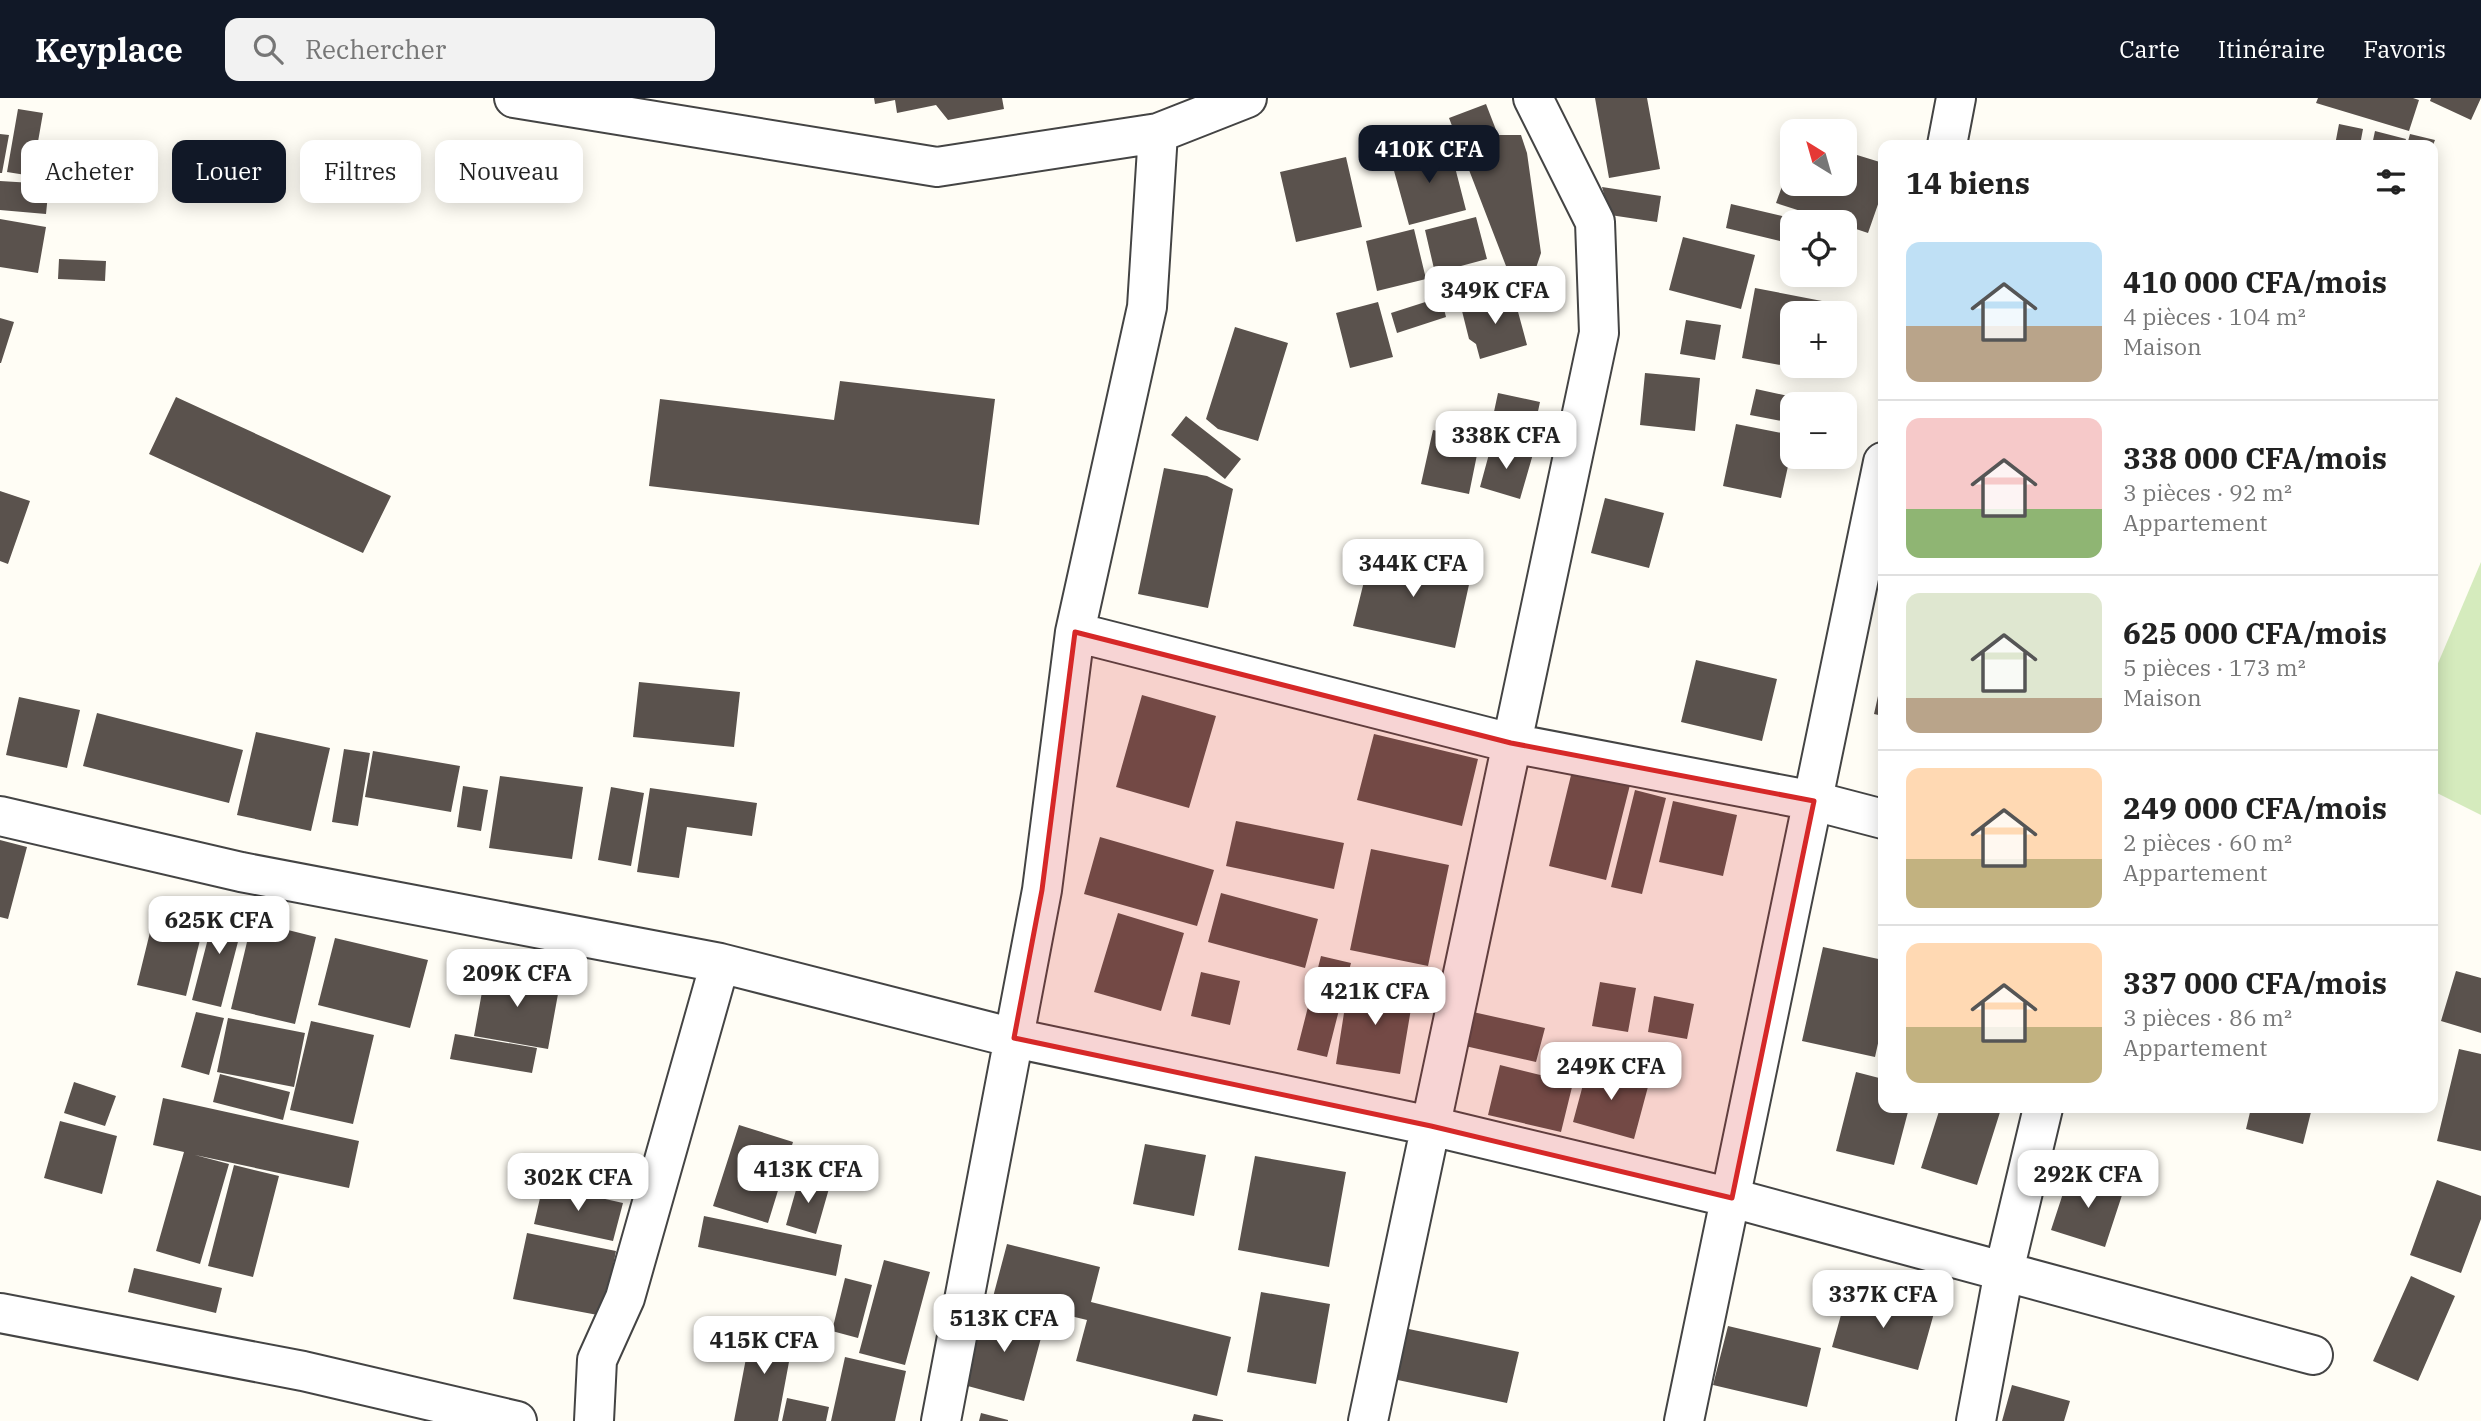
<!DOCTYPE html>
<html lang="fr">
<meta charset="utf-8">
<style>
:root{--surface:#fff;--page:#f2f2f2;--text:#222;--muted:#767676;--line:#e0e0e0;--accent:#111827}
body{margin:0;font-family:"IBM Plex Serif",serif;background:var(--page);color:var(--text);height:100vh;display:flex;flex-direction:column;font-size:26px;white-space:nowrap}
*{box-sizing:border-box;margin:0}
p{font-size:23px;color:var(--muted)}
.icon{flex:none;width:38px;height:38px;fill:none;stroke:currentColor;stroke-width:2;stroke-linecap:round;stroke-linejoin:round}
.map{position:relative;flex:1;overflow:hidden}
.drawer{position:absolute;left:1878px;top:42px;width:560px;height:973px;display:flex;flex-direction:column;background:var(--surface);border-radius:14px;box-shadow:0 4px 18px #0003}
.drawer>*{flex:none}
.top-card{position:absolute;left:21px;top:42px;width:665px;height:63px;display:flex;gap:14px}
.needle{width:46px;rotate:323deg}
.buttons{position:absolute;left:1780px;top:21px;display:grid;gap:14px}
.buttons a{display:grid;place-items:center;width:77px;height:77px;border-radius:14px;background:var(--surface);box-shadow:0 4px 18px #0003;font-size:35px}
.price{position:absolute;translate:-50% -60px;padding:0 16px;border-radius:14px;background:#fff;color:#222;font-size:23px;line-height:46px;filter:drop-shadow(0 2px 4px #0008)}
.price::after{content:'';position:absolute;left:50%;top:42px;width:21px;height:16px;margin-left:-10px;background:inherit;clip-path:polygon(0 0,100% 0,50% 100%)}
.price.active{background:var(--accent);color:#fff}
ul{padding:0;list-style:none}
li{display:flex;align-items:center;gap:21px;height:175px;padding:0 28px}
li+li{border-top:2px solid var(--line)}
li span{display:grid;place-items:center;flex:none;width:196px;height:140px;border-radius:14px;color:#555}
li>.icon{margin-inline-start:auto}
span .icon{width:84px;height:84px;fill:#fffc;stroke-width:1}
li b{font-size:30px}
h2{display:flex;justify-content:space-between;align-items:center;height:84px;padding:0 28px;font-size:30px}
.tag{padding:0 24px;border-radius:14px;background:var(--surface);box-shadow:0 4px 18px #0003;font-size:24px;line-height:63px}
.tag.active{background:var(--accent);color:#fff}
header{display:flex;align-items:center;gap:42px;box-sizing:border-box;height:98px;padding:0 35px;background:var(--accent);color:#fff}
header strong{font-size:33px}
nav{display:flex;gap:38px;margin-inline-start:auto;font-size:24px}
.search{width:490px;height:63px;background:var(--page);display:flex;align-items:center;gap:18px;box-sizing:border-box;padding:0 24px;border-radius:14px;color:var(--muted);font-size:26px}
.map>svg:first-child{display:block}
.green{fill:#d5ebbd}
.building{fill:#5a524d}
.lines{fill:none;stroke-linecap:round;stroke-linejoin:round}
.minor-casing{stroke:#444;stroke-width:42}
.minor{stroke:#fff;stroke-width:38}
.marked{fill:#d62828;fill-opacity:0.2;stroke:#d62828;stroke-width:5;stroke-linejoin:round}
</style>
<header>
<strong>Keyplace</strong>
<div class="search"><svg class="icon" aria-label="search" viewBox="0 0 24 24"><circle cx="10" cy="10" r="6"/><path d="M15 15l6 6"/></svg>Rechercher</div>
<nav><a>Carte</a><a>Itinéraire</a><a>Favoris</a></nav>
</header>
<div class="map">
<svg width="2481" height="1323" viewBox="0 0 2481 1323">
<rect width="100%" height="100%" fill="#fffdf5"/>
<path class="green" d="M2481 464V717L2433 693V577Z"/>
<path class="building" d="M874 0H1002L1004 11 948 22 936 7 897 15 895 2 875 6Z
M1595 0H1647L1660 71 1609 80Z
M2318 0H2413L2419 2 2409 33 2316 5Z
M2431 0H2481L2471 22 2430 3Z
M1486 6 1498 37H1521L1527 55 1541 155 1534 176 1506 168 1449 20Z
M18 11 43 15 32 78 7 74Z
M2339 26 2363 31 2360 47H2335Z
M2375 33 2406 41 2404 47H2372Z
M0 36 9 37 2 75H0Z
M2410 36 2435 42 2433 47H2407Z
M1449 46 1466 112 1409 127 1391 62Z
M1844 53 1883 65V92L1868 135 1844 127V124H1835L1776 105 1792 60V86H1844Z
M1346 59 1362 129 1296 144 1280 74Z
M0 83 49 86 46 116 0 112Z
M1602 89 1661 98 1657 124 1610 117Z
M1731 106 1803 123V124H1792V146L1726 130Z
M1476 119 1487 161 1435 175 1425 132Z
M0 121 46 129 38 175 0 169Z
M1414 131 1426 181 1377 193 1366 143Z
M1683 139 1755 157 1741 211 1669 192Z
M59 161 106 163 105 183 58 181Z
M1491 168 1496 199 1451 208 1446 177Z
M1755 190 1853 209 1846 250 1844 215H1792V268H1843L1841 278 1742 260Z
M1441 199 1446 219 1397 235 1391 215Z
M1496 199H1514L1527 247 1480 261 1476 246 1469 241 1462 213Z
M1378 204 1393 259 1350 270 1336 215Z
M0 220 14 224 1 265H0Z
M1686 222 1721 227 1715 262 1680 256Z
M1235 229 1288 245 1258 343 1218 331 1206 321Z
M1645 275 1700 280 1695 333 1640 327Z
M840 283 995 301 979 427 649 388 660 301 834 322Z
M1756 291 1821 305V306H1792V325L1750 317Z
M1498 295 1540 304 1531 346 1489 337Z
M176 299 391 398 363 455 149 356Z
M1186 318 1241 361 1225 381 1171 337Z
M1736 326 1792 337V350L1781 400 1723 388Z
M1433 332 1480 342 1469 396 1421 386Z
M1492 345 1533 356 1520 401 1480 389Z
M1164 370 1207 378 1233 391 1208 510 1138 496Z
M0 393 30 403 8 466 0 463Z
M1605 400 1664 415 1649 470 1591 455Z
M1372 451 1472 473 1455 550 1353 528Z
M1696 562 1777 581 1762 643 1681 624Z
M1882 580H1883V618L1874 616Z
M639 584 740 594 734 649 633 639Z
M1142 597 1216 618 1189 710 1116 689Z
M19 599 80 612 67 670 6 657Z
M97 615 243 652 229 705 83 668Z
M256 634 330 650 311 733 237 717Z
M1374 636 1478 661 1462 728 1357 702Z
M344 651 370 655 358 728 332 724Z
M373 653 460 668 451 714 365 699Z
M1572 673 1630 687 1606 782 1549 768Z
M500 678 583 689 572 761 489 750Z
M463 688 488 692 481 733 457 729Z
M611 689 644 695 631 768 598 762Z
M650 690 757 705 752 738 687 729 679 780 637 774Z
M1635 692 1666 700 1642 796 1611 789Z
M1673 703 1737 717 1723 778 1659 764Z
M1236 723 1344 745 1334 791 1226 768Z
M1100 739 1214 772 1197 828 1084 796Z
M0 742 27 749 8 821 0 819Z
M1371 751 1449 767 1428 868 1350 852Z
M1221 795 1318 821 1305 870 1208 844Z
M217 806 246 813 221 909 192 902Z
M1118 815 1184 835 1161 913 1094 894Z
M154 818 203 830 186 898 137 887Z
M252 823 316 839 295 926 231 911Z
M335 840 428 862 410 930 318 907Z
M1823 849 1883 862V923L1875 959 1802 943Z
M1321 858 1351 865 1327 959 1297 952Z
M486 872 560 885 548 951 474 938Z
M2456 873 2481 880V935L2441 923Z
M1201 874 1240 883 1230 927 1191 918Z
M1349 883 1414 893 1400 976 1336 966Z
M1600 884 1636 890 1628 934 1592 928Z
M1654 898 1694 906 1687 941 1648 934Z
M196 914 224 920 209 977 181 969Z
M1473 914 1545 930 1536 964 1465 948Z
M228 920 305 935 294 989 217 974Z
M311 923 374 937 353 1026 290 1012Z
M455 936 537 950 532 975 450 961Z
M2459 951 2481 956V1053L2437 1043Z
M1500 967 1573 985 1561 1034 1488 1017Z
M1588 968 1649 985 1634 1041 1573 1024Z
M1856 974 1883 981V1010H1909L1894 1067 1836 1053Z
M220 976 290 994 283 1022 213 1004Z
M74 984 116 998 105 1028 64 1015Z
M163 1000 359 1043 349 1090 195 1057 229 1066 200 1166 156 1153 184 1054 153 1047Z
M1940 1010 2001 1011 1977 1087 1921 1070Z
M2251 1010H2312L2303 1046 2246 1031Z
M60 1023 117 1038 102 1096 44 1080Z
M739 1027 793 1044 768 1125 713 1108Z
M1145 1046 1206 1057 1194 1118 1133 1106Z
M1255 1058 1346 1074 1329 1169 1238 1152Z
M234 1067 279 1078 253 1179 208 1168Z
M2070 1074 2124 1091 2105 1149 2051 1132Z
M800 1078 830 1087 816 1136 786 1127Z
M2437 1082 2481 1098V1121L2461 1175 2410 1157Z
M543 1087 623 1105 613 1143 534 1126Z
M704 1118 842 1147 836 1178 698 1149Z
M527 1135 616 1153 603 1218 513 1201Z
M1007 1146 1100 1169 1091 1204 1231 1239 1217 1298 1076 1263 1087 1222 993 1199Z
M884 1162 930 1174 905 1267 859 1255Z
M134 1170 222 1190 216 1215 128 1194Z
M2411 1178 2455 1198 2418 1283 2373 1263Z
M845 1180 872 1187 858 1240 832 1233Z
M1848 1192 1934 1215 1918 1272 1832 1249Z
M1261 1194 1330 1206 1316 1286 1247 1274Z
M985 1209 1045 1225 1024 1303 964 1287Z
M1728 1228 1821 1250 1807 1309 1713 1287Z
M752 1229 794 1237 778 1323H734Z
M1404 1230 1519 1254 1507 1305 1393 1281Z
M845 1259 906 1273 895 1323H831Z
M2012 1287 2070 1303 2064 1323H2002Z
M787 1300 829 1309 826 1323H782Z
M981 1315 1008 1322V1323H979Z
M1194 1316 1223 1322V1323H1192Z"/>
<g class="lines">
<g class="minor-casing">
<path id="minor" d="M514 0 937 69 1158 35 1247 0
M1947 47 1956 0
M1075 534 1511 645 1814 703 1883 721
M0 718 241 774 720 865 1014 940 1431 1028 1732 1100 2313 1257
M0 1215 303 1273 517 1323
M594 1323 597 1262 625 1200 720 865
M941 1323 1042 792 1075 534 1147 209 1158 35
M1368 1323 1599 235 1595 124 1533 0
M1684 1323 1883 364
M1976 1323 2004 1173 2043 1010"/>
</g>
<use href="#minor" class="minor"/>
</g>
<path class="marked" d="M1075 534 1511 645 1814 703 1732 1100 1431 1028 1014 940 1042 792Z"/>
</svg>
<div class="buttons">
<a><svg class="needle" viewBox="-14 -14 28 28"><path d="M0-13l5 13h-10z" fill="#e53935"/><path d="M0 13l5-13h-10z" fill="#767676"/></svg></a>
<a><svg class="icon" aria-label="locate" viewBox="0 0 24 24"><circle cx="12" cy="12" r="6"/><path d="M12 2v4M12 18v4M2 12h4M18 12h4"/></svg></a>
<a>+</a>
<a>−</a>
</div>
<b class="price active" style="left:1429px;top:87px">410K CFA</b>
<b class="price" style="left:1495px;top:228px">349K CFA</b>
<b class="price" style="left:1506px;top:373px">338K CFA</b>
<b class="price" style="left:1413px;top:501px">344K CFA</b>
<b class="price" style="left:219px;top:858px">625K CFA</b>
<b class="price" style="left:517px;top:911px">209K CFA</b>
<b class="price" style="left:1375px;top:929px">421K CFA</b>
<b class="price" style="left:1611px;top:1004px">249K CFA</b>
<b class="price" style="left:808px;top:1107px">413K CFA</b>
<b class="price" style="left:2088px;top:1112px">292K CFA</b>
<b class="price" style="left:578px;top:1115px">302K CFA</b>
<b class="price" style="left:1883px;top:1232px">337K CFA</b>
<b class="price" style="left:1004px;top:1256px">513K CFA</b>
<b class="price" style="left:764px;top:1278px">415K CFA</b>
<div class="top-card">
<a class="tag">Acheter</a>
<a class="tag active">Louer</a>
<a class="tag">Filtres</a>
<a class="tag">Nouveau</a>
</div>
<section class="drawer">
<h2>14 biens<svg class="icon" aria-label="filters" viewBox="0 0 24 24"><path d="M4 7h16M4 17h16"/><circle cx="9" cy="7" r="2"/><circle cx="15" cy="17" r="2"/></svg></h2>
<ul>
<li><span style="background:linear-gradient(#bfe0f5 60%,#b9a48a 0)"><svg class="icon" aria-label="home" viewBox="0 0 24 24"><path d="M3 11l9-7 9 7M6 9v11h12V9"/></svg></span><div><b>410 000 CFA/mois</b><p>4 pièces · 104 m²</p><p>Maison</p></div></li>
<li><span style="background:linear-gradient(#f6c9c9 65%,#8fb573 0)"><svg class="icon" aria-label="home" viewBox="0 0 24 24"><path d="M3 11l9-7 9 7M6 9v11h12V9"/></svg></span><div><b>338 000 CFA/mois</b><p>3 pièces · 92 m²</p><p>Appartement</p></div></li>
<li><span style="background:linear-gradient(#dfe7d0 75%,#b9a48a 0)"><svg class="icon" aria-label="home" viewBox="0 0 24 24"><path d="M3 11l9-7 9 7M6 9v11h12V9"/></svg></span><div><b>625 000 CFA/mois</b><p>5 pièces · 173 m²</p><p>Maison</p></div></li>
<li><span style="background:linear-gradient(#ffd9b3 65%,#c2b280 0)"><svg class="icon" aria-label="home" viewBox="0 0 24 24"><path d="M3 11l9-7 9 7M6 9v11h12V9"/></svg></span><div><b>249 000 CFA/mois</b><p>2 pièces · 60 m²</p><p>Appartement</p></div></li>
<li><span style="background:linear-gradient(#ffd9b3 60%,#c2b280 0)"><svg class="icon" aria-label="home" viewBox="0 0 24 24"><path d="M3 11l9-7 9 7M6 9v11h12V9"/></svg></span><div><b>337 000 CFA/mois</b><p>3 pièces · 86 m²</p><p>Appartement</p></div></li>
</ul>
</section>
</div>
